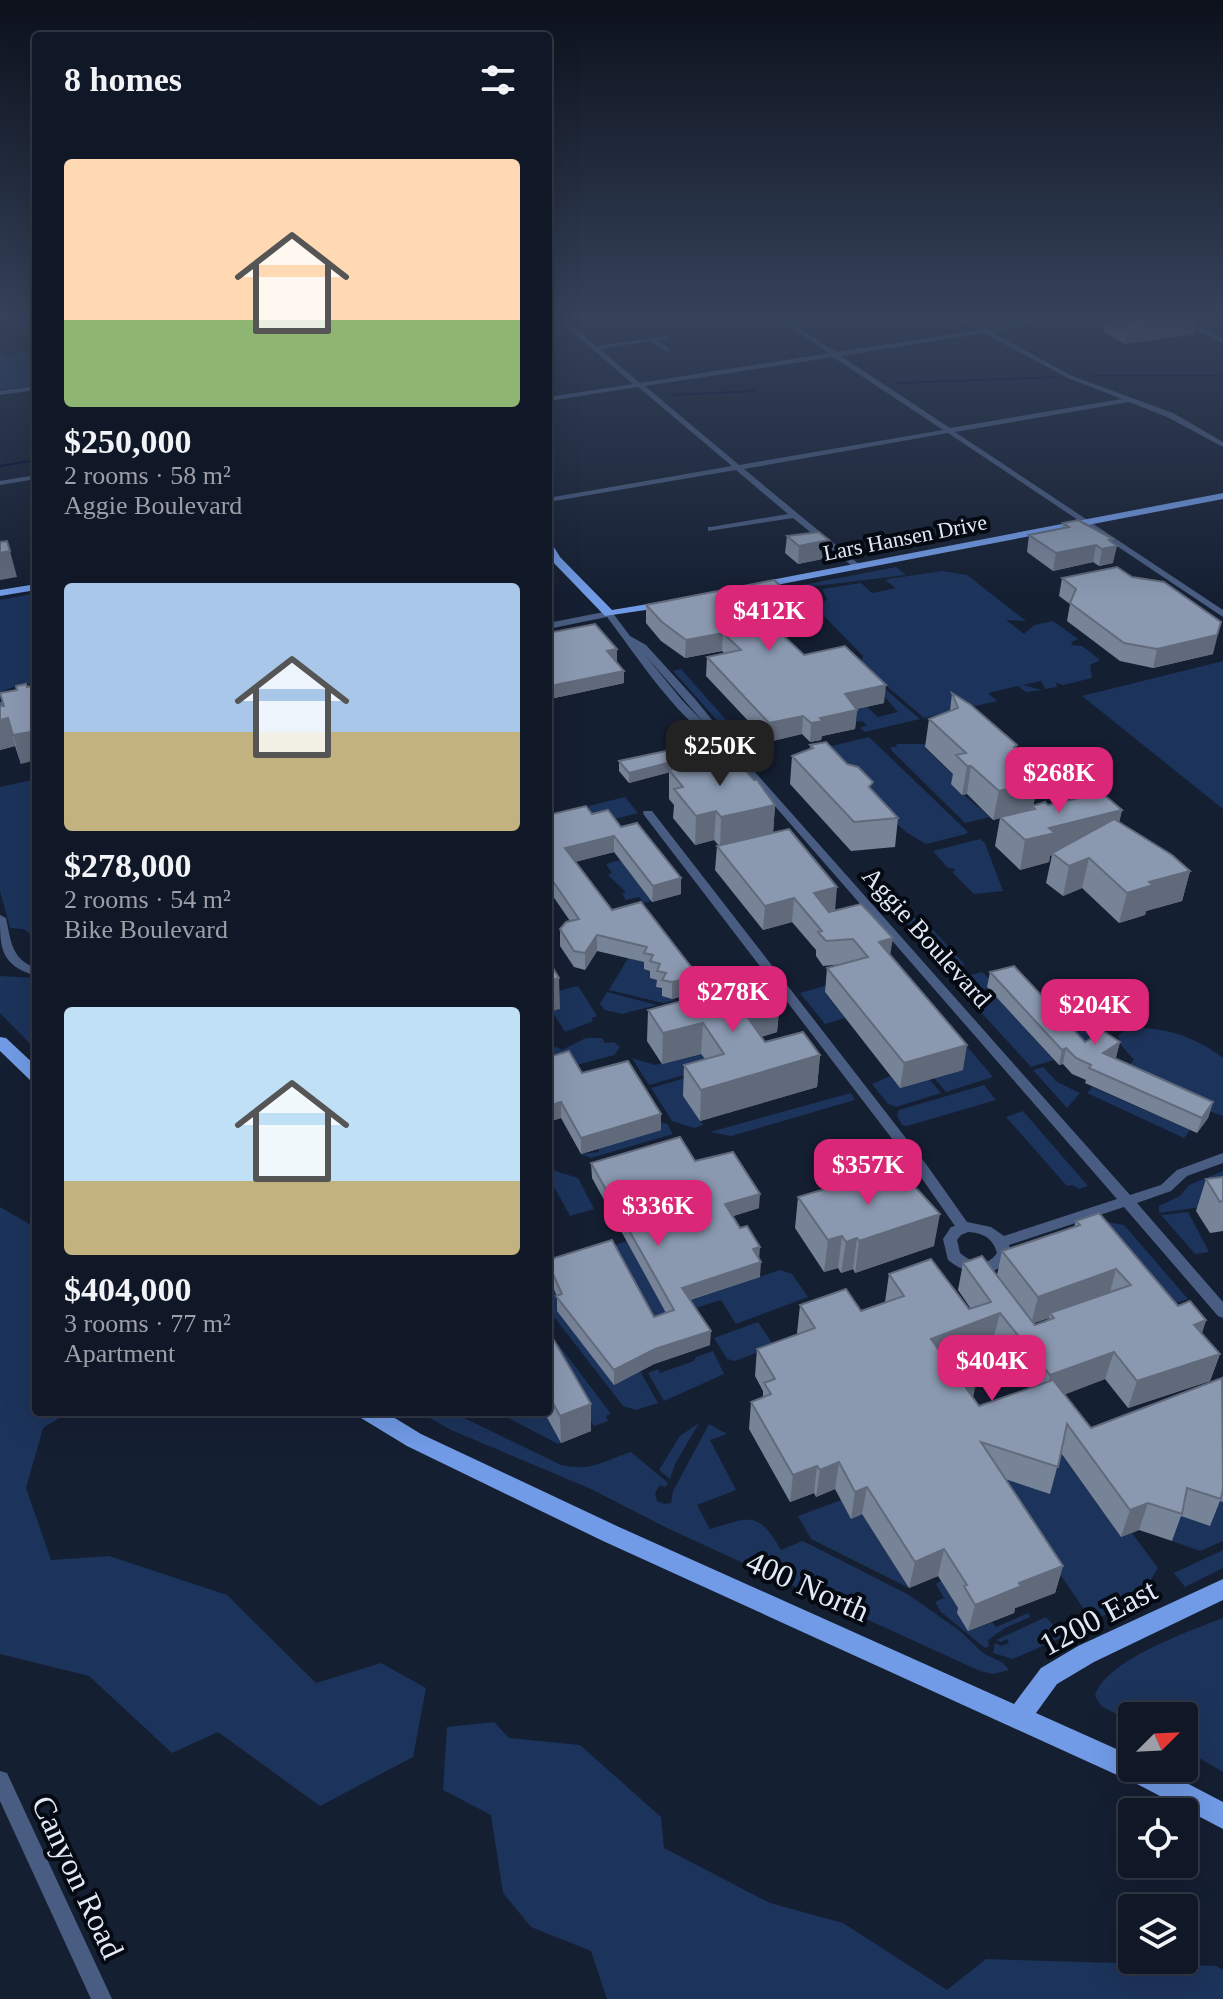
<!DOCTYPE html>
<meta charset="utf-8">
<style>
:root{--surface:#101726;--page:#1e2432;--text:#f1f3f6;--muted:#9c9fa7;--line:#303643;--accent:#db2777}
body{margin:0;font-family:"Times New Roman",serif;background:var(--page);color:var(--text);height:100vh;display:flex;flex-direction:column;font-size:30px;white-space:nowrap}
*{box-sizing:border-box;margin:0}
p{font-size:26px;color:var(--muted)}
.icon{flex:none;width:44px;height:44px;fill:none;stroke:currentColor;stroke-width:2;stroke-linecap:round;stroke-linejoin:round}
.map{position:relative;flex:1;overflow:hidden}
.side{position:absolute;left:32px;top:32px;width:520px;height:1384px;display:flex;flex-direction:column;background:var(--surface);border-radius:8px;box-shadow:0 8px 32px #0002,0 0 0 2px var(--line)}
.side>*{flex:none}
.needle{width:52px;rotate:66deg}
.fabs{position:absolute;left:1118px;top:1702px;display:grid;gap:16px}
.fabs a{display:grid;place-items:center;width:80px;height:80px;border-radius:8px;background:var(--surface);box-shadow:0 8px 32px #0002,0 0 0 2px var(--line);font-size:40px}
.price{position:absolute;translate:-50% -68px;padding:0 18px;border-radius:16px;background:var(--accent);color:#fff;font-size:26px;line-height:52px;filter:drop-shadow(0 2px 4px #0008)}
.price::after{content:'';position:absolute;left:50%;top:48px;width:24px;height:18px;margin-left:-12px;background:inherit;clip-path:polygon(0 0,100% 0,50% 100%)}
.price.current{background:#222;color:#fff}
ul{padding:0;list-style:none}
li{display:grid;align-content:center;gap:16px;height:424px;padding:0 32px}
li span{display:grid;place-items:center;height:248px;border-radius:8px;color:#555}
li>.icon{margin-inline-start:auto}
span .icon{width:144px;height:144px;fill:#fffc;stroke-width:1}
li b{font-size:34px}
h2{display:flex;justify-content:space-between;align-items:center;height:96px;padding:0 32px;font-size:34px}
.map>svg:first-child{display:block}
.green{fill:#1c335b}
.lines{fill:none;stroke-linecap:round;stroke-linejoin:round}
.stream{stroke:#000931;stroke-width:2}
.minor{fill:#495d82;fill-rule:evenodd}
.major{fill:#719be6;fill-rule:evenodd}
.wall{fill:#778397;fill-rule:evenodd}
.shaded-wall{fill:#616a7b}
.building{fill:#8a98b0;stroke:#616a7b;stroke-width:2}
.labels{text-anchor:middle;stroke-width:8;stroke-linejoin:round;paint-order:stroke}
.far-street-label{font-size:22px;fill:#e1e9f6;stroke:#050911}
.street-label{font-size:26px;fill:#e1e9f6;stroke:#050911}
.near-street-label{font-size:32px;fill:#e1e9f6;stroke:#050911}
</style>
<div class="map">
<svg width="1223" height="1999" viewBox="0 0 1223 1999">
<rect width="100%" height="100%" fill="#151f32"/>
<path class="green" d="M0 351 2 355 36 351V385L0 390Z
M896 567 906 575 791 589 803 585Z
M942 571 967 575 1026 621 1006 620 1024 634 1034 625 1053 621 1078 639 1071 642 1072 645 1082 646 1100 660 1090 665 1092 678 1063 685 1056 683 1057 687 1045 689 1041 681 1023 685 1042 690 1026 692 1018 686 988 693 997 701 924 718 861 664 863 656 822 614 812 613 817 611 815 610 827 599 822 589 861 583 872 593 896 588 886 581 888 579Z
M36 593V684H22L0 692V600Z
M1223 661V809L1082 696Z
M857 665 920 719 865 732 860 728 867 725 862 721 855 722 845 712 867 707 878 717 898 712Z
M681 669 749 746 742 748 749 756 673 671Z
M869 737 968 832 966 834 926 844 906 832 815 750Z
M896 744H926L925 748 961 782 952 785 990 817 965 823 892 751 890 747H897Z
M36 779V933L31 934 23 929 10 928 0 891V787Z
M625 797 638 813 604 822 587 816 589 806Z
M980 839 985 843 1003 891 974 894 953 873 955 869 948 868 933 851Z
M620 860 651 901 644 903 639 897 626 900 622 894 626 892 608 875 612 873 606 864Z
M914 917 917 921 923 919 965 965C936 974 919 942 901 922Z
M628 958 647 963 666 989 662 996 676 1000 663 1003 609 990Z
M982 972 996 985 967 996 952 980Z
M0 976 36 978V1050L0 1013Z
M839 982 825 993 845 1018 825 1024 800 993Z
M578 986 597 1016 592 1018 593 1021 565 1032 552 1011 550 993Z
M1030 986 1098 1026 1101 1030 1100 1035 1070 1045Z
M991 991 1054 1060 1031 1067 968 998Z
M607 992 657 1005 622 1014 605 1010 600 1004Z
M943 1018 993 1077 946 1092 934 1078Z
M1128 1028C1163 1026 1196 1037 1223 1058V1116L1194 1106 1124 1070 1134 1060 1121 1045 1118 1036Z
M586 1038H602L605 1043 614 1042 620 1047 614 1055 550 1072 548 1081 549 1049 557 1047 562 1050Z
M701 1054 709 1065 706 1069 649 1085 632 1058 655 1065Z
M1043 1067 1057 1082 1080 1093 1067 1108 1033 1070Z
M709 1071 683 1096 703 1125 694 1128 672 1121 651 1088Z
M890 1076 900 1088 929 1079 941 1093 896 1107 888 1104 872 1084Z
M984 1085 996 1100 907 1126 902 1125 897 1116 899 1110Z
M1092 1087 1190 1130 1184 1138 1087 1093Z
M851 1093 855 1100 731 1136 710 1132Z
M1023 1111 1088 1186 1079 1189 1072 1185 1067 1186 1006 1117Z
M655 1121 667 1124 673 1134 591 1158 581 1154 599 1152 598 1149Z
M552 1170 578 1178 594 1209 570 1216 548 1176Z
M1223 1171V1204L1159 1213V1206L1180 1196 1189 1185Z
M0 1207 36 1228V1412H69L43 1428 26 1488 51 1560 109 1556 227 1595 316 1683 381 1663 426 1688 413 1757 320 1806 218 1732 172 1753 89 1676 0 1654Z
M1188 1212 1209 1252 1195 1254 1161 1215Z
M1107 1222 1124 1225 1188 1299 1152 1312 1084 1230Z
M627 1241 664 1308 780 1270 792 1274 808 1297 736 1324 721 1300 661 1319 651 1315 612 1246Z
M548 1276 640 1371 658 1403 636 1410 623 1406 548 1309Z
M758 1322 774 1346 735 1361 727 1359 714 1338Z
M559 1345 611 1414 606 1416 608 1421 594 1426 550 1348Z
M713 1351 724 1374 664 1401 648 1373 658 1369 660 1373 694 1361 696 1357Z
M419 1412H452L561 1465C592 1472 602 1461 631 1452L668 1483 666 1487 660 1485 655 1493 657 1501 664 1504 671 1503 673 1491 709 1424 727 1434 710 1440 736 1490 697 1505 710 1529C750 1517 758 1510 781 1550L802 1541 811 1545 909 1595 960 1631 983 1653 1003 1663 1009 1670 993 1674 980 1671 669 1529 591 1489 451 1430Z
M497 1412H544L561 1443 558 1444Z
M699 1423 675 1464 670 1479 659 1470 680 1436Z
M1059 1451 1121 1537 1132 1533 1158 1568 1150 1581 1149 1595 1092 1621 995 1479Z
M1215 1499 1223 1502V1541L1200 1551 1172 1541 1177 1515Z
M841 1500 851 1518 862 1514 909 1588 811 1539 798 1516Z
M1223 1550V1568L1185 1587 1174 1573Z
M941 1581 960 1611 969 1631 992 1622 996 1627 1028 1613 1030 1617 1005 1628 988 1640 989 1646 985 1648 941 1612 935 1602 944 1598 936 1584Z
M1046 1617 1063 1637 1013 1659 993 1653 995 1643 1001 1646 1009 1643 1007 1639 1001 1642 996 1640Z
M1223 1618V1772L1184 1749V1716H1132V1722L1101 1706 1095 1696C1105 1660 1190 1631 1223 1618Z
M494 1722 509 1738 580 1745 661 1817 664 1848 770 1903 843 1923 947 1990 986 1959 1216 1966 1223 1970V1999H607L591 1951 531 1927 503 1893 491 1815 443 1790 447 1727Z"/>
<g class="lines">
<path class="stream" d="M1090 376H1223
M897 383 1056 377
M672 395 755 391
M0 466 36 460"/>
<path class="minor" d="M0 318H13L0 321Z
M556 318H563L596 346 668 336V338L658 340 669 349 670 350 667 352 651 341 600 349 640 383 829 353 777 318H784L836 352 979 330 958 318C970 318 977 328 988 329 1005 330 1021 318 1038 318L1016 327 991 332 1072 376 1173 413 1223 442V447L1167 417 1129 402 955 432 1223 610V617L948 433 744 469 860 565V569L857 570 793 518 708 531V527H711L788 514 736 470 548 502V498L732 466 638 387 548 401V397L633 384ZM984 333 1068 378 1122 399 950 428 841 356ZM833 357 943 430 739 465 645 386Z
M1173 318H1181L1223 339V343Z
M36 386V390L0 395V391Z
M36 475V479L0 485V481Z
M609 611 612 612 630 636 646 645 695 699 747 763 1130 1195 1161 1185 1177 1170 1223 1153V1163L1187 1176 1171 1191 1137 1203 1223 1302V1318L1218 1316 1124 1207 1009 1245 1011 1253C996 1281 971 1278 948 1260L943 1239 951 1227 955 1226 916 1170 644 815 643 813 644 811H652L926 1164 967 1222 991 1227 1004 1236 1117 1199 720 743C681 725 634 652 607 617L548 629V623ZM644 654 706 725 682 700ZM968 1232C983 1233 993 1238 997 1253 987 1268 972 1263 960 1253L957 1240 961 1235Z
M36 694V700L0 708V702Z
M0 915 6 918C11 941 11 959 36 968V976C0 965 0 948 0 915Z
M0 1771 7 1773 112 1999H91L0 1801Z"/>
<path class="major" d="M1223 493V499L755 589 749 586 755 583Z
M548 543 552 544 560 557 612 610 666 601 672 604 666 607 605 616 552 561 548 555Z
M36 584V590L0 596V590Z
M0 1037 6 1038 36 1066V1082L30 1080 0 1051Z
M358 1412H385L421 1434 619 1527 1014 1704 1041 1668 1078 1646 1223 1579V1600L1094 1662 1057 1684 1036 1713 1132 1756V1768H1158L1223 1802V1829L1139 1785 603 1541 407 1446 361 1418Z"/>
</g>
<path class="wall" d="M1106 318 1194 334 1125 344 1103 332Z
M1063 523 1113 543V563L1099 566 1093 562 1053 571 1027 552 1029 535 1062 528Z
M787 536 827 558 798 564 785 553Z
M1062 578 1213 654 1153 668 1120 661 1067 621 1070 604 1059 596Z
M793 597 792 612 795 634 785 636 804 655 884 703 857 709 855 729 822 736 821 740 810 742 802 734 768 742 706 676 707 657 725 654 722 651 685 658 661 641 646 623V605Z
M548 633 617 649 616 662 624 671V683L550 699 548 696Z
M26 684 21 764 15 746 0 750V706H4L17 690Z
M952 693 1016 749 1019 763 1034 805H1048L1122 810 1119 822 1190 871 1182 901 1146 911 1145 915 1119 923 1082 888 1063 896 1046 883 1052 855 1050 856 1049 862 1020 870 995 846 1000 818 993 820 967 794 962 795 951 784 953 774 925 747 929 719 950 711Z
M810 745 872 790 898 818 895 847 851 851 790 784 792 756 810 749Z
M702 754V761L735 766 775 805 773 833 835 910 890 955 963 1070 900 1088 825 992 827 968 844 964 823 966 816 956V950L792 922 763 930 715 870 717 846H719L714 840 695 845 673 818 674 805 669 799V772L629 783 619 771V761Z
M592 814 621 827 681 894 652 902 614 852 575 862 612 910 698 992 672 999 662 996V988L656 987 657 980 650 978V971L644 969V962L597 951 585 970 574 967 560 946V929L570 921 548 889V815Z
M990 972 1085 1042H1120L1115 1059 1213 1102 1208 1118 1197 1133 1085 1083 1086 1080 1072 1074 1063 1064 1059 1065 987 987Z
M780 1001 777 1032 761 1037 765 1042 820 1055 817 1087 700 1121 683 1096 684 1065 705 1059 701 1054 662 1064 647 1041 648 1010Z
M549 1057 661 1114V1130L581 1154 561 1118 548 1122Z
M695 1161 759 1208 733 1216 759 1259 760 1277 690 1300 710 1345 654 1364 614 1385 557 1311V1296L548 1276V1260L654 1317 666 1313 592 1178 591 1163Z
M875 1173 934 1246 855 1273 853 1269 841 1273 838 1268 824 1272 795 1228 798 1197 854 1184 874 1177Z
M1223 1177V1231L1210 1233 1196 1211 1206 1179Z
M1076 1221 1178 1306 1206 1320 1202 1333 1220 1354 1210 1381 1128 1408 1105 1379 1065 1394 1091 1428 1223 1379V1502L1220 1501 1210 1526 1181 1516 1172 1541 1139 1530 1121 1537 1061 1453 1050 1494 1005 1479 1063 1566 1055 1593 1015 1608 1014 1613 968 1631 957 1613 958 1608 938 1576 909 1588 862 1514 851 1519 835 1489 816 1497 814 1493 790 1502 749 1429 751 1402 763 1397V1391L755 1376 757 1349 798 1334 797 1333 800 1305 861 1311 885 1302 889 1274 969 1309H971L958 1290 963 1263 997 1275 1002 1251 1074 1227ZM1049 1318 1048 1321 1035 1325 1034 1323ZM993 1340 1031 1387 979 1406 973 1397 956 1355Z
M548 1330 591 1431 561 1443 544 1412H548Z"/>
<path class="shaded-wall" d="M1197 319 1194 334 1125 344 1128 329Z
M1113 539 1112 547 1117 546 1113 563 1099 566 1102 549 1109 540Z
M829 540 827 558 798 564 799 546Z
M1096 545 1093 562 1053 571 1056 553Z
M10 551 17 577 0 580V553Z
M793 597 792 617 796 616 795 634 768 640 769 622 784 599Z
M1221 622 1213 654 1153 668 1157 649Z
M723 633 722 651 685 658 686 640Z
M617 649V662L607 664V651Z
M624 671V683L550 699V686Z
M886 685 884 703 843 712 845 694Z
M857 710 855 729 822 736 821 740 810 742 811 723 820 718Z
M803 716 802 734 768 742 769 723Z
M8 718 15 746 0 750V720Z
M36 731V760L21 764 13 735Z
M1017 745 1015 754 1021 753 1016 782 1010 755 1014 747Z
M702 754V764L629 783V773Z
M967 766H971L967 794 962 795Z
M1039 780 1033 807 1032 806 1031 810 993 820 999 791Z
M775 805 773 834 720 847 721 817Z
M1122 810 1115 840 1052 853V855L1050 856 1049 862 1020 870 1025 840 1049 828Z
M716 811 714 840 695 845 696 816Z
M614 836V852L566 864 565 848Z
M1089 858 1082 888 1063 896 1069 866Z
M1190 871 1182 901 1146 911 1145 915 1119 923 1127 893 1149 882Z
M681 878V894L652 902 653 886Z
M837 887 835 911 812 917 814 893Z
M794 898 792 922 763 930 765 906Z
M597 935V951L585 970V953Z
M893 938 889 962 879 942Z
M698 976V992L672 999V982Z
M559 978 560 1009 548 1012V981Z
M780 1001 777 1032 741 1042 743 1011Z
M703 1023 701 1054 662 1064 663 1033Z
M1120 1042 1116 1058 1099 1069 1103 1053Z
M967 1045 963 1070 900 1088 904 1063Z
M1066 1048 1063 1064 1059 1065 1062 1050Z
M820 1055 817 1087 700 1121 701 1090Z
M561 1102V1118L548 1122V1106Z
M1213 1102 1208 1118 1197 1133 1202 1118Z
M661 1114V1130L581 1154V1138Z
M760 1194 759 1208 724 1219 725 1204Z
M550 1206V1233L548 1234V1207Z
M940 1214 934 1246 855 1273 859 1241Z
M842 1236 838 1268 824 1272 828 1240Z
M857 1238 853 1269 841 1273 846 1242Z
M760 1247 759 1261 753 1249Z
M761 1262 760 1277 681 1302 682 1288Z
M1116 1269 1109 1296 1050 1313 1049 1318 1031 1324 1038 1297Z
M1000 1313 993 1340 926 1367 931 1339Z
M1206 1320 1197 1348 1194 1325Z
M711 1331 710 1345 654 1364 614 1385V1370L655 1349Z
M1114 1352 1105 1379 1043 1403 1050 1375Z
M1220 1354 1210 1381 1128 1408 1137 1381Z
M976 1384 970 1411 966 1388Z
M591 1404V1431L561 1443 560 1416Z
M839 1462 835 1489 816 1497 820 1470Z
M817 1466 814 1493 790 1502 793 1475Z
M867 1487 862 1514 851 1519 855 1492Z
M1148 1503 1139 1530 1121 1537 1130 1510Z
M944 1549 938 1576 909 1588 915 1562Z
M1063 1566 1055 1593 1015 1608 1014 1613 968 1631 975 1605 1019 1583Z"/>
<path class="building" d="M1106 318H1194L1197 319 1128 329Z
M1078 520 1113 539 1109 540 1117 546 1102 549 1096 545 1056 553 1029 535 1069 527 1063 523Z
M819 532 829 540 799 546 787 536Z
M7 541 10 551 0 553V542Z
M1117 567 1132 577 1164 582 1221 622 1217 635 1157 649 1124 643 1070 603 1076 589 1062 578Z
M774 580 793 597 784 599 793 606 787 607 796 616 769 622 804 655 845 646 886 685 845 694 857 710 820 718 823 721 811 723 803 716 769 723 707 657 741 650 723 633 686 640 662 622 646 605Z
M595 624 617 649 607 651 624 671 550 686 548 684V633Z
M26 684 27 687 36 685V731L13 735 8 718 0 720V706H4L0 693 17 690 16 686Z
M952 693 971 705 1017 745 1014 747 1021 753 1010 755 1039 780 999 791 971 766H967L956 755 966 753 929 719 958 708Z
M826 742 847 764 858 767 873 782 869 787 898 818 854 822 792 756 813 748 810 745Z
M694 745 702 754 629 773 619 761Z
M726 755 735 766 740 764 754 780H757L775 805 721 817 716 811 696 816 674 789 683 787 669 770Z
M1102 793 1122 810 1049 828 1055 833 1025 840 1000 817 1035 809 1032 806 1045 802 1048 805Z
M586 806 592 814 608 810 621 827 637 823 681 878 653 886 614 836 565 848 612 910 641 902 698 976 672 982 662 980 666 973 657 971 660 964 650 961 653 955 644 953 647 947 597 935 585 953 574 951 560 929 566 922 579 919 548 874V825L552 824 548 819V815Z
M1114 819 1172 855 1190 871 1149 882 1153 885 1127 893 1089 858 1069 866 1052 853Z
M789 829 837 887 814 893 829 912 861 904 867 910 893 938 879 942 967 1045 904 1063 827 968 868 957 853 939 826 941 818 932 822 931 794 898 765 906 717 846Z
M548 960 559 978 548 981Z
M1014 966 1085 1042 1103 1031 1120 1042 1103 1053 1213 1102 1202 1118 1089 1068 1091 1065 1076 1058 1066 1048 1062 1050 990 972Z
M763 979 780 1001 743 1011 765 1042 803 1032 820 1055 701 1090 684 1065 724 1054 703 1023 663 1033 648 1010Z
M569 1051 582 1073 628 1061 661 1114 581 1138 561 1102 548 1106V1066L553 1064 549 1057Z
M680 1137 695 1161 733 1152 760 1194 725 1204 740 1228 747 1226 760 1247 753 1249 761 1262 682 1288 711 1331 655 1349 614 1370 556 1296 562 1294 548 1263V1260L612 1240 654 1317 674 1310 591 1163Z
M896 1172 917 1189 940 1214 859 1241 857 1238 846 1242 842 1236 828 1240 798 1197 852 1181 854 1184 878 1176 875 1173Z
M1223 1177V1201L1220 1202 1206 1179Z
M1099 1213 1178 1306 1190 1301 1206 1320 1194 1325 1220 1354 1137 1381 1114 1352 1050 1375 1000 1313 931 1339 944 1357 954 1353 976 1384 966 1388 979 1406 1053 1380 1091 1428 1222 1378 1223 1488 1221 1499 1187 1488 1182 1514 1148 1503 1130 1510 1067 1424 1058 1467 981 1442 1063 1566 1019 1583 1021 1586 975 1605 964 1586 967 1585 944 1549 915 1562 867 1487 855 1492 839 1462 820 1470 817 1466 793 1475 751 1402 771 1394 764 1383 775 1379 757 1349 815 1328 800 1305 846 1289 861 1311 904 1296 889 1274 931 1259 969 1309 991 1302 963 1263 982 1256 1035 1325 1054 1318 1050 1313 1131 1285 1116 1269 1038 1297 1002 1251 1080 1225 1076 1221Z
M548 1330 591 1404 560 1416 548 1394Z"/>
<linearGradient id="sky" x2="0" y2="1"><stop stop-color="#0c111c"/><stop offset="0.53" stop-color="#35425a"/><stop offset="1" stop-color="#35425a" stop-opacity="0"/></linearGradient>
<rect width="1223" height="598" fill="url(#sky)"/>
<g class="labels">
<g class="far-street-label">
<text transform="translate(905 537) rotate(-11)" y="8">Lars Hansen Drive</text>
</g>
<g class="street-label">
<text transform="translate(927 937) rotate(48)" y="9">Aggie Boulevard</text>
</g>
<g class="near-street-label">
<text transform="translate(808 1586) rotate(24)" y="11">400 North</text>
<text transform="translate(1098 1617) rotate(-28)" y="11">1200 East</text>
<text transform="translate(78 1877) rotate(65)" y="11">Canyon Road</text>
</g>
</g>
</svg>
<div class="fabs">
<a><svg class="needle" viewBox="-14 -14 28 28"><path d="M0-13l5 13h-10z" fill="#e53935"/><path d="M0 13l5-13h-10z" fill="#9c9fa7"/></svg></a>
<a><svg class="icon" aria-label="locate" viewBox="0 0 24 24"><circle cx="12" cy="12" r="6"/><path d="M12 2v4M12 18v4M2 12h4M18 12h4"/></svg></a>
<a><svg class="icon" aria-label="layers" viewBox="0 0 24 24"><path d="M12 4l9 5-9 5-9-5zM3 14l9 5 9-5"/></svg></a>
</div>
<b class="price" style="left:769px;top:653px">$412K</b>
<b class="price current" style="left:720px;top:788px">$250K</b>
<b class="price" style="left:1059px;top:815px">$268K</b>
<b class="price" style="left:733px;top:1034px">$278K</b>
<b class="price" style="left:1095px;top:1047px">$204K</b>
<b class="price" style="left:868px;top:1207px">$357K</b>
<b class="price" style="left:658px;top:1248px">$336K</b>
<b class="price" style="left:992px;top:1403px">$404K</b>
<section class="side">
<h2>8 homes<svg class="icon" aria-label="filters" viewBox="0 0 24 24"><path d="M4 7h16M4 17h16"/><circle cx="9" cy="7" r="2"/><circle cx="15" cy="17" r="2"/></svg></h2>
<ul>
<li><span style="background:linear-gradient(#ffd9b3 65%,#8fb573 0)"><svg class="icon" aria-label="home" viewBox="0 0 24 24"><path d="M3 11l9-7 9 7M6 9v11h12V9"/></svg></span><div><b>$250,000</b><p>2 rooms · 58 m²</p><p>Aggie Boulevard</p></div></li>
<li><span style="background:linear-gradient(#a9c7e8 60%,#c2b280 0)"><svg class="icon" aria-label="home" viewBox="0 0 24 24"><path d="M3 11l9-7 9 7M6 9v11h12V9"/></svg></span><div><b>$278,000</b><p>2 rooms · 54 m²</p><p>Bike Boulevard</p></div></li>
<li><span style="background:linear-gradient(#bfe0f5 70%,#c2b280 0)"><svg class="icon" aria-label="home" viewBox="0 0 24 24"><path d="M3 11l9-7 9 7M6 9v11h12V9"/></svg></span><div><b>$404,000</b><p>3 rooms · 77 m²</p><p>Apartment</p></div></li>
</ul>
</section>
</div>
